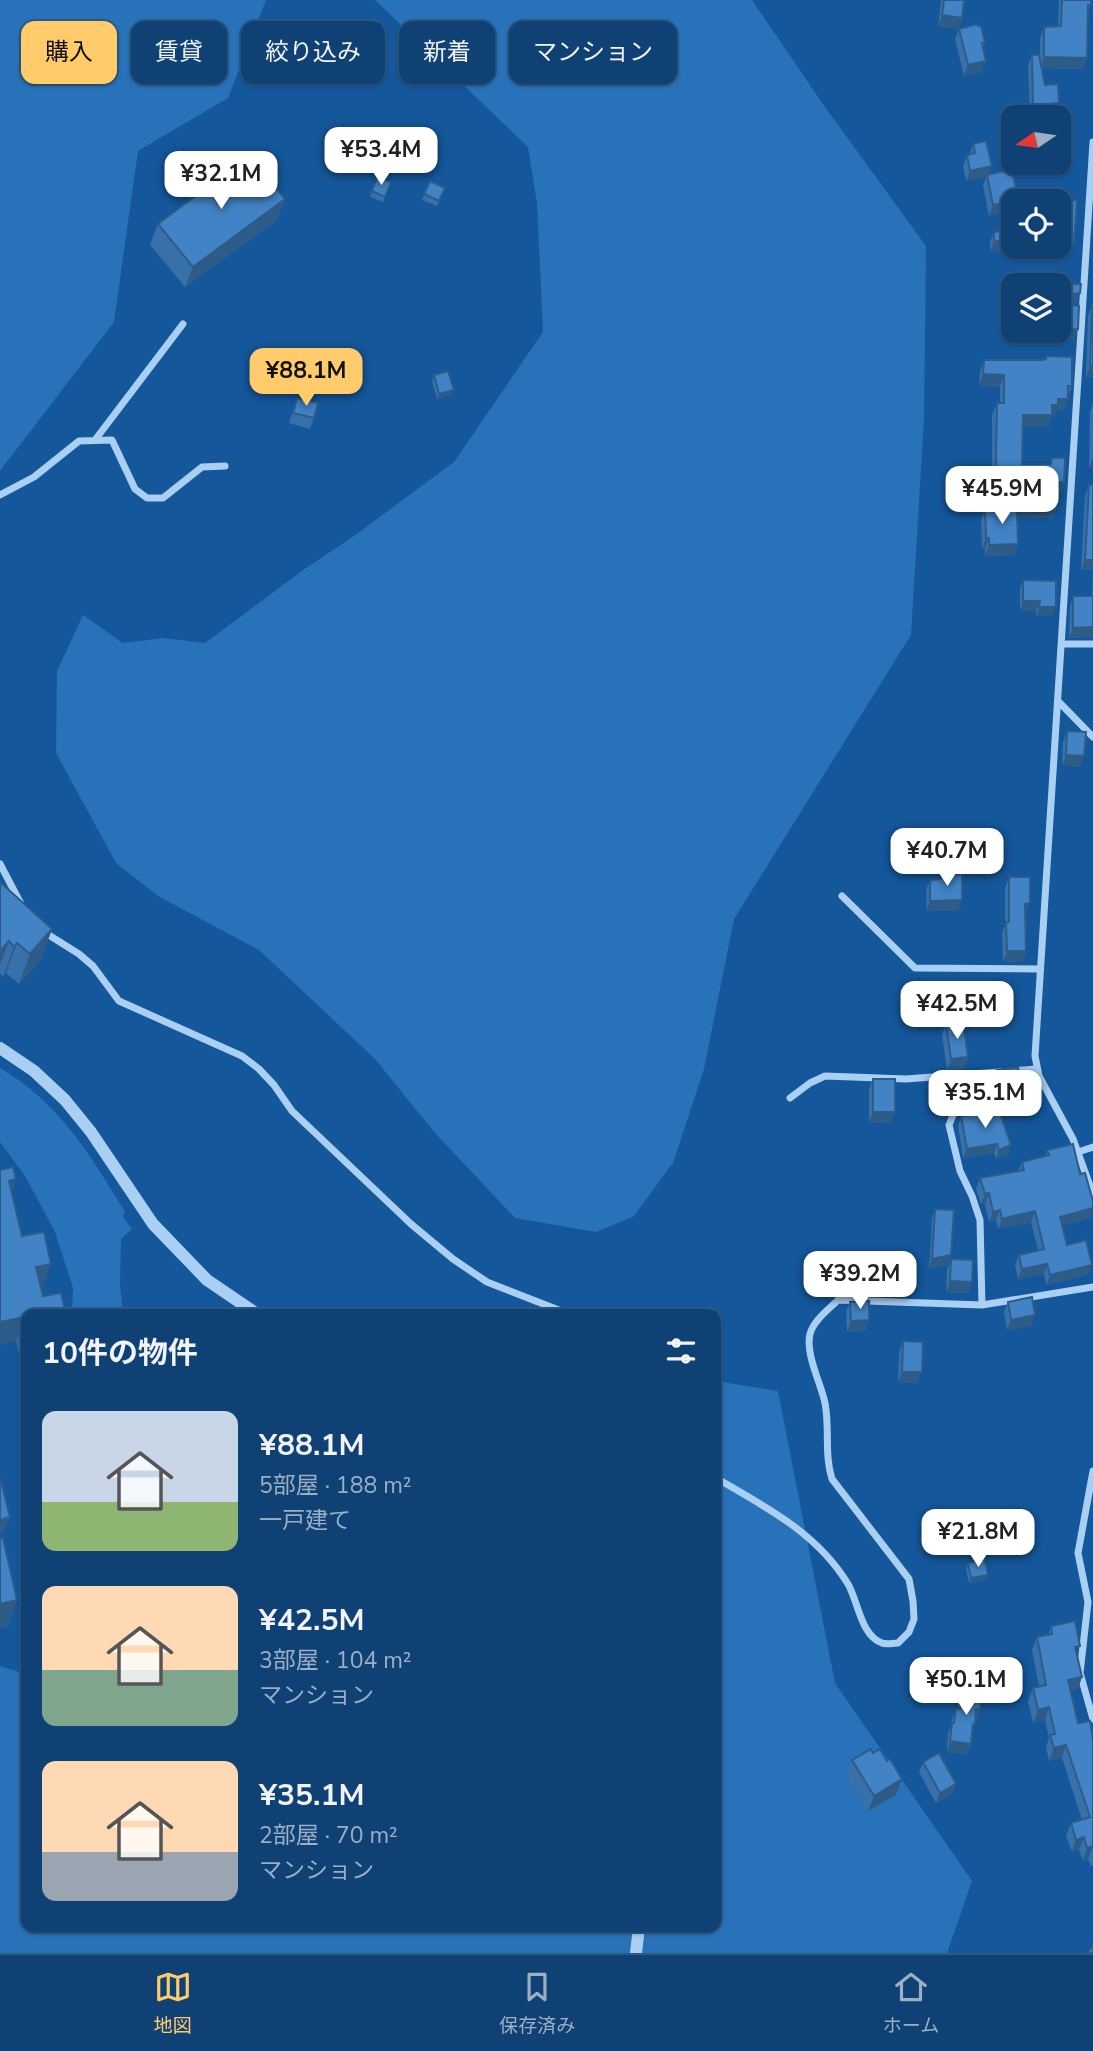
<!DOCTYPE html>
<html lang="ja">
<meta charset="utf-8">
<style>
:root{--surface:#0f4174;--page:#184879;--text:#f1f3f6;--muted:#9bafc5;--line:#2f5a86;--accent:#ffcb6b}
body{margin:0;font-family:"Nunito Sans","Noto Sans JP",sans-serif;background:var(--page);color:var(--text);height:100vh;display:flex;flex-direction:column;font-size:26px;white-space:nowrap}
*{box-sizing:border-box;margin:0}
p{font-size:23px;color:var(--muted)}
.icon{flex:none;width:38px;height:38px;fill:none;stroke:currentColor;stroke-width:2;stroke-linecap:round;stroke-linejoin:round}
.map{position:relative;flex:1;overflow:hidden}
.drawer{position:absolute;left:21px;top:1309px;width:700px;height:623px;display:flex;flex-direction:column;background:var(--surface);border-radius:14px;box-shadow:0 2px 5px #0004,0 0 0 2px var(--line)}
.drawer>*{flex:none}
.hud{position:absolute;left:21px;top:21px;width:700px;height:63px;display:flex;gap:14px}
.needle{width:46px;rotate:257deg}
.tools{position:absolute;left:1001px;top:105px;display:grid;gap:14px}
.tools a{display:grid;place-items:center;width:70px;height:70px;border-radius:14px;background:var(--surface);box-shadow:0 2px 5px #0004,0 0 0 2px var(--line);font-size:35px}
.price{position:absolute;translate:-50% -60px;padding:0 16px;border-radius:14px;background:#fff;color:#222;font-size:23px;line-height:46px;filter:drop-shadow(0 2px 4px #0008)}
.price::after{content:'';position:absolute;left:50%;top:42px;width:21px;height:16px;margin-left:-10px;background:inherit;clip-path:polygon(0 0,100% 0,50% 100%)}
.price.on{background:var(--accent);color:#111}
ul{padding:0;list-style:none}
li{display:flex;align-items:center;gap:21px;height:175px;padding:0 21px}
li span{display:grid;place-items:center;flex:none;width:196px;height:140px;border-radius:14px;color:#555}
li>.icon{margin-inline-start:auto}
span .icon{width:84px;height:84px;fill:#fffc;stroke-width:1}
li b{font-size:30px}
h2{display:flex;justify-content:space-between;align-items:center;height:84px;padding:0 21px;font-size:30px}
.pill{padding:0 24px;border-radius:14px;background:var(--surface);box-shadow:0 2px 5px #0004,0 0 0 2px var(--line);font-size:24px;line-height:63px}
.pill.on{background:var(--accent);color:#111}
.dock{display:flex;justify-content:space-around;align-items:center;height:98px;border-top:2px solid var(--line);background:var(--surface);font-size:19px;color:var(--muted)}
.dock a{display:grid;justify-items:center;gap:4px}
.dock .on{color:var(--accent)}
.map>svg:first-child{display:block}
.green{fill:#2772b9}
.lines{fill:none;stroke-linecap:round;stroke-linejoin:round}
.minor{stroke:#a9cff3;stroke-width:7}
.tertiary{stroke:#a9cff3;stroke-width:12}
.wall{fill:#3871a9}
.shaded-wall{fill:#2e5c89}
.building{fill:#4183c4;stroke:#2e5c89;stroke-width:2}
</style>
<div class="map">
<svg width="1093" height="1953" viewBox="0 0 1093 1953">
<rect width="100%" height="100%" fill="#14579b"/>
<path class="green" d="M0 0H266L228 98 138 151 114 322 0 471Z
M375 0H752L825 107 926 246 924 419 911 635 734 919 704 1069 673 1163 633 1217 596 1232 515 1218 435 1133 375 1059 259 950 158 896 116 863 56 753 57 671 83 615 123 643 163 638 205 643 306 568 354 536 454 462 543 332 537 203 528 147Z
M0 1068C59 1102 91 1156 125 1212L123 1217 132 1229 121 1239 120 1284 123 1314H72L73 1288 55 1232 25 1176 0 1142Z
M716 1381 778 1391 835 1683 972 1881 947 1953H0V1666L26 1674V1927H716Z"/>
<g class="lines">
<path class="minor" d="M1093 142 1035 1056 1039 1076 1073 1139 1093 1194
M95 440 183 324
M0 495 34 477 79 441 112 440 135 489 147 498H163L202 467 225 466
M1063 644H1093
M1058 701 1093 737
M0 864 21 904
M842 896 915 968 1040 969
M44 932 79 954 93 966 119 1001 242 1056 259 1069 274 1085 292 1111 411 1224 453 1259 487 1282 569 1314
M967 1074V1095L956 1108 949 1125 960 1171 972 1196 980 1220 982 1305
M790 1098 810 1083 825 1076 906 1079 1037 1069
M1078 1152 1093 1147
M1093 1471 1078 1553 1088 1602 1080 1673 1093 1719
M716 1478C766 1507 817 1533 848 1584 858 1601 861 1636 882 1643 886 1645 893 1643 898 1643L909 1632 914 1619 913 1601 909 1579 832 1479C824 1454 830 1429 825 1403 821 1384 805 1353 810 1334 813 1321 829 1309 838 1300L982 1305 1093 1287"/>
<path class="tertiary" d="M0 1048 34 1071 65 1100 91 1132 153 1224 207 1280 257 1314
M636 1953 639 1927"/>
</g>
<path class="wall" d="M941 0H980H964L962 18 958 29 938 26Z
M1059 0H1091L1088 13 1083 69 1042 68 1045 85 1059 103 1054 113V117H1030L1028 66 1032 55 1040 60V38L1044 27 1058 26Z
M959 29 985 42 983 48 982 72 964 76 955 39Z
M973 144 988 174 1013 201V211L989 216 983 185 986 177 966 181 963 166 967 155H969Z
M1025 163H1059L1057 170 1056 171 1054 174 1025 176Z
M377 177 391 182 383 202 370 197Z
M430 181 445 188 437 206 422 200Z
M277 220 185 287 150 245 158 224Z
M994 232 1071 254 990 251V242Z
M1059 285 1077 303 1062 305 1078 329 1074 339 1026 340V331H1059Z
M1092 305 1093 377H1086L1088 316Z
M1046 356 1072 386 1064 411H1056L1054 417H1051L1048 427H1023L1022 464H1050L1052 458 1064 482 1060 494H1057V507L1053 518 1018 517V544L1015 555 985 556V549H982L981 520 985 509H1003L1001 493H994L992 471V415L997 403H1000V387L979 385 980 372 984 360H1045Z
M434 375 452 395 437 399 432 381Z
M297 398 314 418 310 429 289 423Z
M1093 403V468H1089L1090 412Z
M1089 485H1093V637L1069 638 1070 606 1073 596H1092L1093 570H1081L1085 496Z
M1023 580 1052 616H1036V611L1020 610V589Z
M1067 731 1084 756 1080 767 1062 765 1063 742Z
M941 875 959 911H927L926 890 930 880 940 879Z
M1009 877 1026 914V951L1023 961 1003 962 1002 933 1005 926V888Z
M0 882 52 929 41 959 19 984 6 973 3 977 0 974Z
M946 1024 961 1029 968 1057 964 1068 947 1070 942 1034Z
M997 1070 1019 1113 1001 1115 1008 1155 996 1159 994 1153 963 1158 958 1126 961 1116 998 1110 993 1081Z
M873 1079 895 1112 891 1123 869 1122V1089Z
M1047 1150 1091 1218 1062 1226 1067 1245 1092 1265 1088 1275 1046 1285 1044 1274 1018 1279 1015 1265 1019 1255 1038 1250 1031 1222 998 1229 996 1220 989 1222 985 1204H981L976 1189 980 1178 1018 1171 1022 1162 1045 1156Z
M0 1170 16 1179 12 1191 22 1236 42 1288 26 1314V1372L24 1373 16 1341Z
M935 1209 948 1265 929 1269 932 1218Z
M951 1259 969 1293 946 1292 947 1270Z
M897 1269 911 1289 898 1292 895 1274Z
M850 1302 869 1320 865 1331 847 1332 846 1312Z
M1008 1302 1032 1326 1007 1330 1004 1312Z
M903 1341 918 1383 898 1382 899 1352Z
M968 1563 988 1575 986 1580 969 1583 966 1569Z
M1051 1626 1077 1654 1078 1689 1070 1691 1078 1723 1093 1740V1865L1091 1866 1088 1859 1083 1861 1079 1850 1072 1852 1066 1836 1071 1823 1082 1820 1062 1758 1049 1761 1046 1747 1049 1738 1045 1720 1033 1723 1028 1701 1033 1688 1039 1687 1032 1650 1037 1637 1048 1635Z
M961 1691 980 1710 977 1720H975L972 1732 971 1744 967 1754 947 1752 948 1733 951 1726 952 1719 956 1709H957L958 1702Z
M873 1753 887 1761 902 1779 896 1795 868 1811 847 1776 852 1760Z
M923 1762 956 1784 952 1794 936 1803 919 1772Z"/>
<path class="shaded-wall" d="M942 15 962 18 958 29 938 26Z
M1044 57 1087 58 1083 69 1040 68Z
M986 61 982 72 964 76 968 65Z
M1054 103H1059L1055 113H1051Z
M1059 160H1061L1057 170 1056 171 1054 174 1025 176 1029 166 1059 163Z
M992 166 988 176 987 175 986 177 966 181 970 171Z
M285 199 277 220 185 287 193 267Z
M1013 201V211L989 216 993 205Z
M994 241 1013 242V247H1059V243L1074 244 1071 254 990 251Z
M1080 293 1077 303 1059 305V296Z
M1078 329 1074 339 1026 340 1029 331Z
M1090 366H1093V377H1086Z
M983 374 1004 375 1000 387 979 385Z
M454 390 452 395 437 399 439 394Z
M1058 399H1068L1064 411H1056L1054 417H1051L1048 427H1019L1023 415 1052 405Z
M1093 457V468H1089Z
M998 481H1006L1001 493H994Z
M1058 482H1064L1060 494 1054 493Z
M1009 505 1057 507 1053 518 1004 517Z
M986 538H989L985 549H982Z
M1018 544 1015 555 985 556 989 545Z
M1085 560H1093V570H1081Z
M1023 601H1040L1036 611 1020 610Z
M1039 607H1056L1052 616H1036Z
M1093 627V637L1069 638 1073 628Z
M1066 755 1084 756 1080 767 1062 765Z
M962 900 959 911H927L930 901Z
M1030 903 1026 914H1021L1025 904Z
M52 929 41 959 19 984 30 954Z
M9 941 0 965V951Z
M17 943 6 973 3 977 14 947Z
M1007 951H1026L1023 961 1003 962Z
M968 1057 964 1068 947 1070 951 1059Z
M1023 1102 1019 1113 999 1116 1002 1105Z
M873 1112H895L891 1123 869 1122Z
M997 1144 994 1153 963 1158 967 1149Z
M1011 1145 1008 1155 996 1159 999 1150Z
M16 1179 7 1204 9 1181Z
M989 1193 985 1204H981L985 1194Z
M1093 1208 1091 1218 1056 1228 1060 1217Z
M1000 1210 996 1220 989 1222 993 1212Z
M1035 1211 1031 1222 998 1229 1002 1219Z
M951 1255 948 1265 929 1269 932 1259Z
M51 1264 42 1288 27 1292 36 1267Z
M1047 1264 1044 1274 1018 1279 1022 1269Z
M1092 1265 1088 1275 1046 1285 1050 1275Z
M950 1281 972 1282 969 1293 946 1292Z
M913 1284 911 1289 898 1292 900 1287Z
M1035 1315 1032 1326 1007 1330 1011 1320Z
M25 1317 16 1341 0 1345V1322Z
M869 1320 865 1331 847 1332 851 1321Z
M902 1372H922L918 1383 898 1382Z
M10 1517 4 1533 0 1534V1520Z
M988 1575 986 1580 969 1583 971 1578Z
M17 1600 8 1627 0 1628V1604Z
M1082 1677 1078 1689 1063 1693 1068 1680Z
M1049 1707 1045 1720 1033 1723 1038 1710Z
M976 1709 980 1710 977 1720H973Z
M950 1741 971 1744 967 1754 947 1752Z
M1066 1745 1062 1758 1049 1761 1054 1748Z
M902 1779 896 1795 868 1811 874 1796Z
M956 1784 952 1794 936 1803 940 1793Z
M1084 1837 1079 1850 1072 1852 1076 1840Z
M1093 1846 1088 1859 1083 1861 1087 1848Z"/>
<path class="building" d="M944 0H964L962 18 942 15Z
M1062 0H1091V5H1088L1087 58 1044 57V27L1061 26Z
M977 24 978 26H981L985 42 982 43 986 61 968 65 959 29Z
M1032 55H1039L1045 85 1058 84 1059 103H1054V117H1033V106Z
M1059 140H1060L1061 160H1059Z
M986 141 992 166 970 171 967 155 975 153 973 144Z
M249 156 285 199 193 267 158 224Z
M1029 163H1058V164L1029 166Z
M1012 169 1018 200 993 205 987 175Z
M377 177 391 182 385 197 372 191Z
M430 181 445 188 439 201 424 194Z
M1077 200 1074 244 1059 243V201H1024Z
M1013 230V242L994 241V232Z
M1028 284H1081L1080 293 1059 296V285H1028Z
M1059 304 1079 306 1078 329 1059 330Z
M1092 305H1093V366H1090Z
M1046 356 1072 357V386H1068V399H1058V405H1052V415H1023L1022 464H1051L1052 458H1065L1064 482H1058L1057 507 1009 505 1006 481H998L996 459 997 403H1004V375L983 374 984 360H1042L1046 359Z
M448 371 454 390 439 394 434 375Z
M297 398 318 403 314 418 293 413Z
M1089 485H1093V560H1085Z
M985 509H1017L1018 544 989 545V538H986Z
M1023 580 1056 581V607H1039L1040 601H1023Z
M1073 596H1093V627L1073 628Z
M1067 731 1086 732 1084 756 1066 755Z
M962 874V900L930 901V880L941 879V875Z
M1009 877H1030V903L1025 904 1026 951H1007L1006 922H1009Z
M0 882 52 929 30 954 17 943 14 947 9 941 0 951Z
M960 1022 961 1029 964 1028 968 1057 951 1059 946 1024Z
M1018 1067 1023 1102 1002 1105 997 1070Z
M873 1079H895V1112H873Z
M999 1110 1011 1145 999 1150 997 1144 967 1149 961 1116Z
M1073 1144 1080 1174 1085 1173 1093 1201V1208L1060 1217 1067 1245 1086 1240 1092 1265 1050 1275 1047 1264 1022 1269 1019 1255 1044 1249 1035 1211 1002 1219 1000 1210 993 1212 989 1193 985 1194 980 1178 1024 1170 1022 1162 1049 1155 1047 1150Z
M13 1167 16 1179 9 1181 22 1236 44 1232 51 1264 36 1267 43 1296 61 1293 66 1314H26V1323L25 1317 0 1322V1170Z
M935 1209 954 1210 951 1255 932 1259Z
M951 1259 973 1260 972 1282 950 1281Z
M910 1266 913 1284 900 1287 897 1269Z
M1032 1297 1035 1315 1011 1320 1008 1302Z
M869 1301V1320L851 1321 850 1302Z
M903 1341 923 1342 922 1372H902Z
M0 1477 10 1517 0 1520Z
M0 1538H3L17 1600 0 1604 2 1611 0 1612Z
M985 1560 988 1575 971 1578 968 1563Z
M1075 1621 1080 1646 1075 1647 1082 1677 1068 1680 1078 1723 1090 1721 1093 1740V1846L1087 1848 1084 1837 1076 1840 1071 1823 1090 1817 1066 1745 1054 1748 1050 1735 1055 1734 1049 1707 1038 1710 1033 1688 1046 1685 1037 1637 1052 1634 1051 1626Z
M961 1691 982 1693 980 1710 976 1709 975 1724H973L971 1744 950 1741 952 1723H954L956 1709H960Z
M871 1749 873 1753 880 1749 887 1761 890 1759 902 1779 874 1796 852 1760Z
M939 1753 956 1784 940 1793 923 1762Z
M1093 1945V1953H1088Z"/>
</svg>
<div class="tools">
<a><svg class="needle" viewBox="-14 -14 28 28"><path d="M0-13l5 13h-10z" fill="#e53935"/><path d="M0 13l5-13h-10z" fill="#9bafc5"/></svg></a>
<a><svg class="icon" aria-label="locate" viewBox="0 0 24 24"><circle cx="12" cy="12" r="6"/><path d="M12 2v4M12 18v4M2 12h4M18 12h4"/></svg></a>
<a><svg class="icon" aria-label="layers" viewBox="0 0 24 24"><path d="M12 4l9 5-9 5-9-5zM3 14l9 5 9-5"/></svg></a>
</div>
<b class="price" style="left:381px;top:187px">¥53.4M</b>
<b class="price" style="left:221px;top:211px">¥32.1M</b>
<b class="price on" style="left:306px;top:408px">¥88.1M</b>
<b class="price" style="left:1002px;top:526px">¥45.9M</b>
<b class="price" style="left:947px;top:888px">¥40.7M</b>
<b class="price" style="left:957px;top:1041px">¥42.5M</b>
<b class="price" style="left:985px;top:1130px">¥35.1M</b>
<b class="price" style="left:860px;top:1311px">¥39.2M</b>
<b class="price" style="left:978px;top:1569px">¥21.8M</b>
<b class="price" style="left:966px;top:1717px">¥50.1M</b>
<div class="hud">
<a class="pill on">購入</a>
<a class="pill">賃貸</a>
<a class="pill">絞り込み</a>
<a class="pill">新着</a>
<a class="pill">マンション</a>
</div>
<section class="drawer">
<h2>10件の物件<svg class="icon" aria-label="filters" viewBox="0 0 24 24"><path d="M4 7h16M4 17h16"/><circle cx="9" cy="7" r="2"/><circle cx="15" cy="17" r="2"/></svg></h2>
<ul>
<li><span style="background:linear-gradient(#c9d6e8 65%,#8fb573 0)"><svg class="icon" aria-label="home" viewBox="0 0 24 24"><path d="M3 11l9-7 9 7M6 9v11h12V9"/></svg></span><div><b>¥88.1M</b><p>5部屋 · 188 m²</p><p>一戸建て</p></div></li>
<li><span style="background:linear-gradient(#ffd9b3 60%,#7fa58c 0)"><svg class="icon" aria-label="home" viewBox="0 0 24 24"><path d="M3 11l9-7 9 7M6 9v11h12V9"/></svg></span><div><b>¥42.5M</b><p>3部屋 · 104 m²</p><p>マンション</p></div></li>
<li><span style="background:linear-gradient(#ffd9b3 65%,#9aa5b1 0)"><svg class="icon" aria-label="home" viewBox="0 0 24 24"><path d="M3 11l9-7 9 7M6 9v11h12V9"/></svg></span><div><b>¥35.1M</b><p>2部屋 · 70 m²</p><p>マンション</p></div></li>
</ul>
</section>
</div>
<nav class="dock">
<a class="on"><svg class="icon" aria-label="map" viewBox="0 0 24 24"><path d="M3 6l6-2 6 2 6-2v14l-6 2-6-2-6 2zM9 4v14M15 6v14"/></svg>地図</a>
<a><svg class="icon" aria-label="saved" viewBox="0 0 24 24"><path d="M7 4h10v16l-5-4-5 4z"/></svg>保存済み</a>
<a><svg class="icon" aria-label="home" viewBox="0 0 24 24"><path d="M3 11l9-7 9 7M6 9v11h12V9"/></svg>ホーム</a>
</nav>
